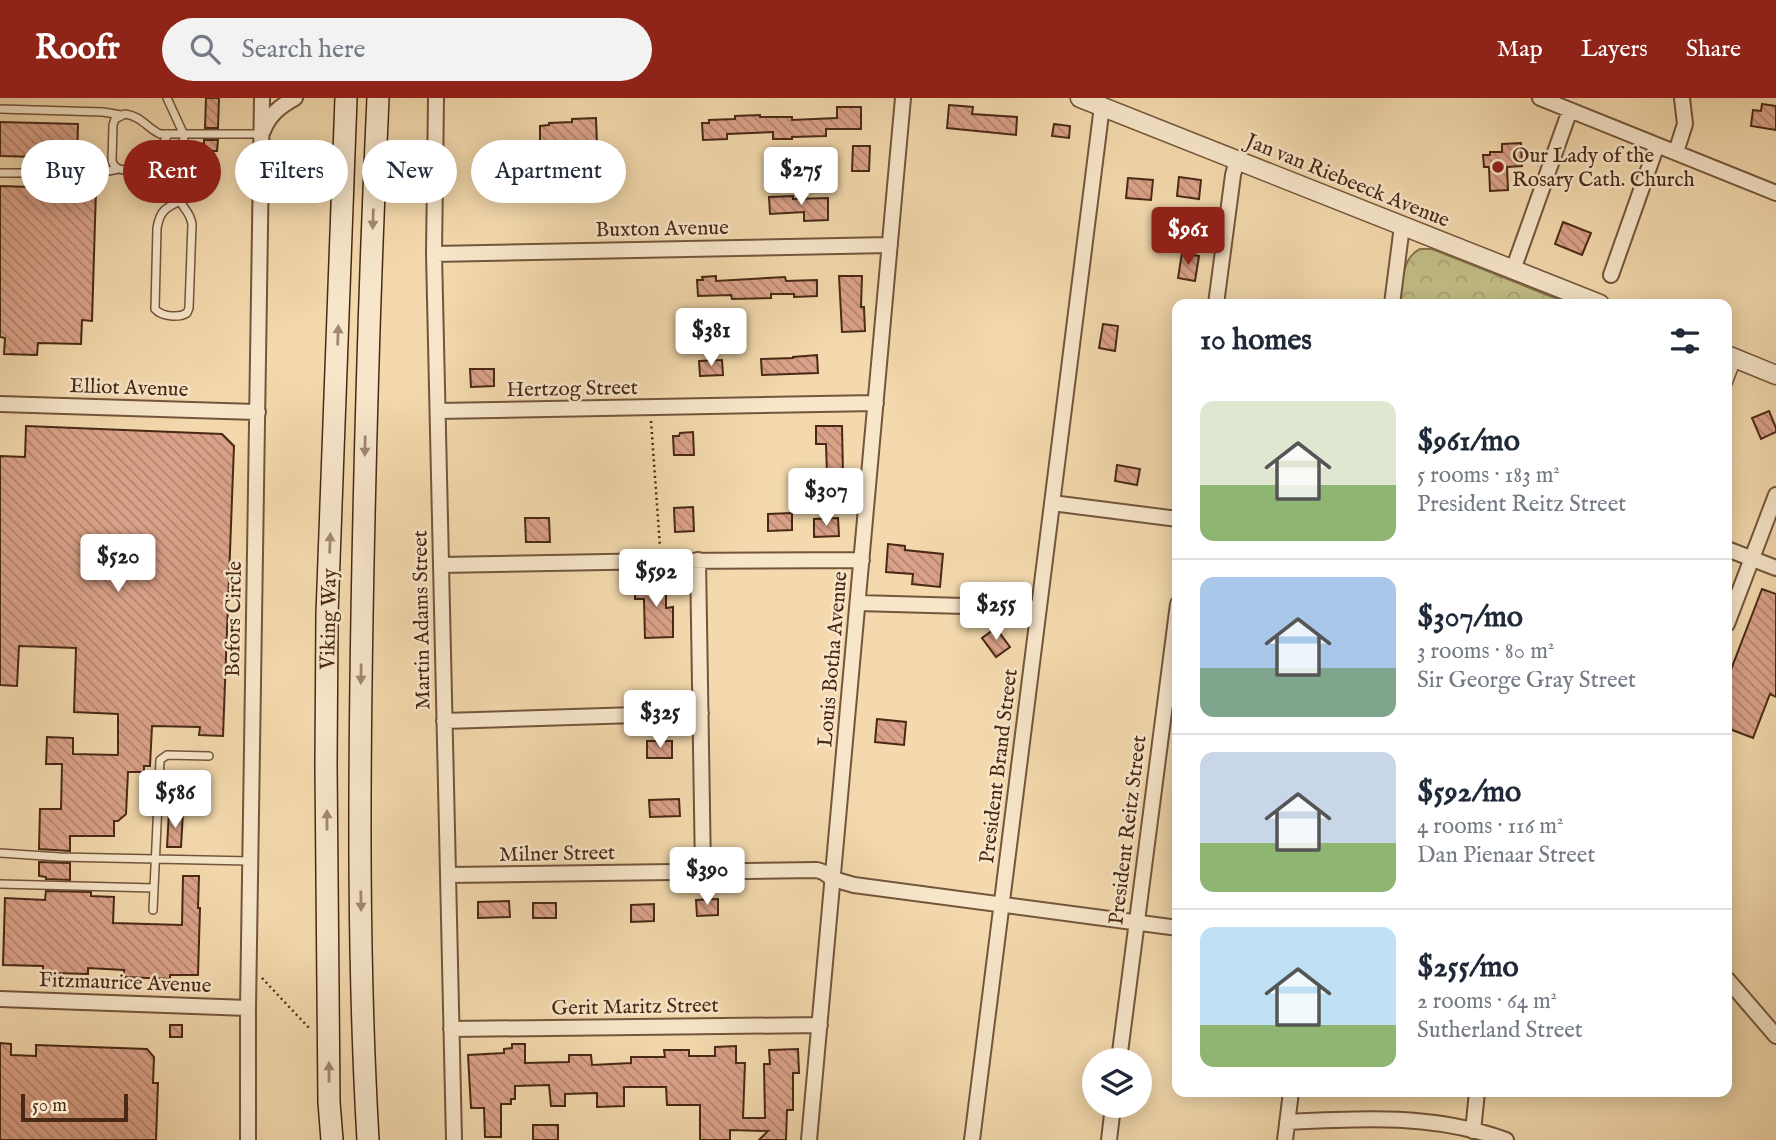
<!DOCTYPE html>
<meta charset="utf-8">
<style>
:root{--surface:#fff;--page:#f2f2f3;--text:#1f2937;--muted:#747a83;--line:#e0e1e3;--accent:#8f2418}
body{margin:0;font-family:"IM FELL English",serif;background:var(--page);color:var(--text);height:100vh;display:flex;flex-direction:column;font-size:26px;white-space:nowrap}
*{box-sizing:border-box;margin:0}
p{font-size:23px;color:var(--muted)}
.icon{flex:none;width:38px;height:38px;fill:none;stroke:currentColor;stroke-width:2;stroke-linecap:round;stroke-linejoin:round}
.map{position:relative;flex:1;overflow:hidden}
.panel{position:absolute;left:1172px;top:201px;width:560px;height:798px;display:flex;flex-direction:column;background:var(--surface);border-radius:14px;box-shadow:0 4px 18px #0003}
.panel>*{flex:none}
.top-card{position:absolute;left:21px;top:42px;width:665px;height:63px;display:flex;gap:14px}
.fabs{position:absolute;left:1082px;top:950px;display:grid;gap:14px}
.fabs a{display:grid;place-items:center;width:70px;height:70px;border-radius:50%;background:var(--surface);box-shadow:0 4px 18px #0003;font-size:35px}
.scale{position:absolute;left:21px;bottom:18px;width:107px;box-sizing:border-box;padding-left:7px;border:4px solid #492915;border-top:0;font-size:19px;line-height:24px;white-space:nowrap;color:#492915;-webkit-text-stroke:5px #f7e6ca;paint-order:stroke}
.price{position:absolute;translate:-50% -60px;padding:0 16px;border-radius:7px;background:#fff;color:#222;font-size:23px;line-height:46px;filter:drop-shadow(0 2px 4px #0008)}
.price::after{content:'';position:absolute;left:50%;top:42px;width:21px;height:16px;margin-left:-10px;background:inherit;clip-path:polygon(0 0,100% 0,50% 100%)}
.price.active{background:var(--accent);color:#fff}
ul{padding:0;list-style:none}
li{display:flex;align-items:center;gap:21px;height:175px;padding:0 28px}
li+li{border-top:2px solid var(--line)}
li span{display:grid;place-items:center;flex:none;width:196px;height:140px;border-radius:14px;color:#555}
li>.icon{margin-inline-start:auto}
span .icon{width:84px;height:84px;fill:#fffc;stroke-width:1}
li b{font-size:30px}
h2{display:flex;justify-content:space-between;align-items:center;height:84px;padding:0 28px;font-size:30px}
.chip{padding:0 24px;border-radius:32px;background:var(--surface);box-shadow:0 4px 18px #0003;font-size:24px;line-height:63px}
.chip.active{background:var(--accent);color:#fff}
header{display:flex;align-items:center;gap:42px;box-sizing:border-box;height:98px;padding:0 35px;background:var(--accent);color:#fff}
header strong{font-size:33px}
nav{display:flex;gap:38px;margin-inline-start:auto;font-size:24px}
.search{width:490px;height:63px;background:var(--page);display:flex;align-items:center;gap:18px;box-sizing:border-box;padding:0 24px;border-radius:38px;color:var(--muted);font-size:26px}
.map>svg:first-child{display:block}
.park{fill:url(#park-crowns);stroke:#86734d;stroke-width:2}
.building{fill:url(#building-back-hatch);stroke:#492915;stroke-width:2}
.lines{fill:none;stroke-linecap:round;stroke-linejoin:round}
.service-casing{stroke:#74553b;stroke-width:10}
.minor-casing{stroke:#74553b;stroke-width:18}
.tertiary-casing{stroke:#74553b;stroke-width:21}
.secondary-casing{stroke:#492915;stroke-width:24}
.path{stroke:#492915;stroke-width:2.5;stroke-dasharray:2 3.5;stroke-linecap:butt}
.service{stroke:#f7e6ca;stroke-width:7}
.minor{stroke:#f7e6ca;stroke-width:14}
.tertiary{stroke:#f7e6ca;stroke-width:18}
.secondary{stroke:#f7e6ca;stroke-width:21}
.oneway{fill:#a08870}
.poi-dot{fill:#8f2418;stroke:#f7e6ca;stroke-width:2.5}
.labels{text-anchor:middle;stroke-width:5;stroke-linejoin:round;paint-order:stroke}
.poi-label{font-size:21px;fill:#492915;stroke:#f7e6ca;text-anchor:start}
.street-label{font-size:21px;fill:#492915;stroke:#f7e6ca}
</style>
<header>
<strong>Roofr</strong>
<div class="search"><svg class="icon" aria-label="search" viewBox="0 0 24 24"><circle cx="10" cy="10" r="6"/><path d="M15 15l6 6"/></svg>Search here</div>
<nav><a>Map</a><a>Layers</a><a>Share</a></nav>
</header>
<div class="map">
<svg width="1776" height="1042" viewBox="0 0 1776 1042">
<defs>
<pattern id="park-crowns" width="20" height="18" patternUnits="userSpaceOnUse" patternTransform="scale(1.75)"><rect width="20" height="18" fill="#c2bd85"/><path d="M2 6a3 3 0 1 1 6 0M12 15a3 3 0 1 1 6 0" fill="none" stroke="#a8a272"/></pattern>
<pattern id="building-back-hatch" width="6" height="6" patternUnits="userSpaceOnUse" patternTransform="scale(1.75)"><rect width="6" height="6" fill="#dba289"/><path d="M-1 5l2 2M0 0l6 6M5-1l2 2" fill="none" stroke="#b4846f"/></pattern>
</defs>
<rect width="100%" height="100%" fill="#f3d9ad"/>
<filter id="stains"><feTurbulence type="fractalNoise" baseFrequency=".00286" numOctaves="4"/><feColorMatrix values="0 0 0 0 .2 0 0 0 0 .09 0 0 0 0 .02 0 0 0 .5 -.17"/></filter>
<radialGradient id="worn" r=".72"><stop offset=".6" stop-color="#630" stop-opacity="0"/><stop offset="1" stop-color="#630" stop-opacity=".3"/></radialGradient>
<path class="park" d="M1420 151H1432L1570 206H1400C1403 187 1400 161 1420 151Z"/>
<path class="building" d="M206 0H219L218 30H205Z
M1762 6 1776 8V32L1751 28 1753 12 1761 13Z
M949 7 973 9 972 16 1017 19 1016 37 947 30Z
M837 9H861V31H826V38L792 39V41H773V34L727 36V41L703 42 702 25H709V22L735 21V18L760 17V19H792V22L837 20Z
M596 20 597 47 573 48 572 44 540 45V28L549 27V25L572 24V21Z
M0 24 78 26 77 60 0 58Z
M1054 26 1070 28 1069 40 1052 38Z
M204 42H218L217 53H213V59L196 58 197 45 204 46Z
M1521 45 1522 68 1507 69 1508 92 1490 93 1489 69H1484L1483 57H1490V54H1502V46Z
M853 48H870L869 73H852Z
M1179 79 1201 82 1199 101 1177 98Z
M1128 80 1153 82 1151 102 1126 100Z
M0 88 96 91 92 223 82 222 81 246 38 245 37 257 4 256 5 240 0 239Z
M793 98V101L828 100V122L804 123V114L770 116 769 99Z
M1563 124 1591 135 1582 157 1555 146Z
M1182 155 1199 158 1195 183 1178 180Z
M716 178V183L785 179 786 183 817 182V198L794 199V196H771V200L732 201 731 197 698 198 697 182H703L702 179Z
M839 178H862L861 209H864L865 233 842 234Z
M1103 226 1118 228 1115 253 1099 250Z
M817 257 818 275 762 277 761 261 793 260V259Z
M722 262 723 277 700 278 699 263Z
M470 271H494V288L471 289Z
M1769 313 1776 330V334L1761 341 1752 320Z
M26 328 222 336 234 348 223 638 199 637 200 629 152 628 150 668H144V674H128L126 716 118 723H114V738H70V753L39 751 40 711H61L62 666H46L47 639 73 640V656L118 657V616L74 614 76 550 19 548 17 588 0 587V358L25 359Z
M816 328H842L843 376 827 377 826 346H816Z
M693 334 694 357H674L673 338H679L680 335Z
M1117 367 1140 371 1137 387 1115 383Z
M693 409 694 433 675 434 674 410Z
M792 415V432L768 433V416Z
M525 420H549L550 444H526Z
M838 420 839 438 814 439V421Z
M888 446 905 448V452L943 456 940 489 912 486 913 476 886 474Z
M666 483V510L673 509V539L645 540 644 501H635V484Z
M1762 491 1776 496V599L1770 596 1753 640 1727 630V582Z
M996 530 1010 549 996 559 982 540Z
M877 621 906 624 904 647 875 644Z
M647 643H672V660H647Z
M679 701 680 718 650 719 649 702Z
M169 714H183L181 749H167Z
M39 764 70 765V782L46 781V779L39 778Z
M183 778H199L198 810H200L198 877H170V881L124 879V872L88 870V876L54 875V878H43V868L3 867 5 800 45 802 46 793 91 794V798L114 799 113 825 182 827Z
M718 801V817L697 818 696 802Z
M509 803 510 819 478 820V804Z
M533 805H556V820H533Z
M654 806V823L631 824V807Z
M170 927H182V939H170Z
M0 945 11 946V957L36 958V947L147 951 154 959 153 985H158L156 1042H0Z
M512 946H525V965L569 964V957H591L592 967 631 965V959H665L664 952H689V958H715V949L736 948V965H745L743 1020H765L764 966H770L769 952 798 951 799 975H793V1012H787L786 1042H759L768 1033 730 1032V1042H700V1007H667L666 989H624V1008L597 1009V995L565 996V1008H551L549 987 515 988V1001H511V1006H501V1039H485L484 1010H471L468 957 504 955V951L512 950Z
M533 1027H558V1042H533Z"/>
<g class="lines">
<g class="service-casing">
<path id="service" d="M167 0 184 37 178 99C182 110 190 113 192 126L189 210 187 215C179 220 162 219 155 211L157 130C160 113 165 110 180 103
M0 11 103 14 121 17
M168 36C158 55 150 76 124 72 117 71 114 69 112 63L113 27 115 21 125 16C141 18 147 30 160 36H261
M0 75H99L118 71
M1727 288 1737 262
M0 755 60 759 250 763
M0 786 154 790
M153 812 160 662 167 657 209 658"/>
</g>
<g class="minor-casing">
<path id="minor" d="M436 0 434 156 454 1042
M1540 0 1776 95
M263 33C269 17 280 8 295 0
M1676 54 1685 26 1682 0
M434 156 890 147
M1513 172 1570 12
M1611 177 1657 47
M1216 206 1233 77 1237 62
M1392 206 1402 128
M0 306 258 314
M438 313 876 305
M1052 405 1178 421
M1727 451 1776 470
M698 462 703 773
M441 467 661 463 862 462
M858 505 1039 510
M1727 526 1776 397
M444 623 701 615
M448 777 817 772 823 774 833 781 854 787 1178 830
M1727 881 1776 938
M0 901 248 910
M451 931 820 927
M1119 962 1178 506
M1287 1024C1363 1020 1434 1016 1506 1042
M1473 1033 1477 994
M248 1042V910L262 0
M809 1042 903 0
M972 1042 1102 8
M1109 1042 1113 1008
M1285 1042 1291 994"/>
</g>
<g class="tertiary-casing">
<path id="tertiary" d="M1080 0 1600 206
M1727 257 1776 277"/>
</g>
<g class="secondary-casing">
<path id="secondary" d="M332 1042 329 1004 326 667 327 516 346 0
M368 1042C358 868 359 693 362 518 365 345 370 173 378 0"/>
</g>
<path class="path" d="M651 323 660 449
M262 880 310 931"/>
<use href="#service" class="service"/>
<use href="#minor" class="minor"/>
<use href="#tertiary" class="tertiary"/>
<use href="#secondary" class="secondary"/>
</g>
<defs><path id="oneway-solid" d="M-6-.8H1V-3.2L6.5 0L1 3.2V.8H-6Z" transform="scale(1.75)"/></defs>
<g class="oneway">
<use href="#oneway-solid" transform="translate(373 121) rotate(92)"/>
<use href="#oneway-solid" transform="translate(338 237) rotate(-88)"/>
<use href="#oneway-solid" transform="translate(365 348) rotate(91)"/>
<use href="#oneway-solid" transform="translate(330 445) rotate(-88)"/>
<use href="#oneway-solid" transform="translate(361 576) rotate(91)"/>
<use href="#oneway-solid" transform="translate(327 722) rotate(-90)"/>
<use href="#oneway-solid" transform="translate(361 803) rotate(89)"/>
<use href="#oneway-solid" transform="translate(329 974) rotate(-90)"/>
</g>
<circle class="poi-dot" cx="1498" cy="69" r="7"/>
<g class="labels">
<g class="poi-label">
<text x="1512" y="64">Our Lady of the<tspan x="1512" dy="24">Rosary Cath. Church</tspan></text>
</g>
<g class="street-label">
<text transform="translate(1348 82) rotate(22)" y="7">Jan van Riebeeck Avenue</text>
<text transform="translate(662 130) rotate(-1)" y="7">Buxton Avenue</text>
<text transform="translate(129 289) rotate(2)" y="7">Elliot Avenue</text>
<text transform="translate(572 290) rotate(-1)" y="7">Hertzog Street</text>
<text transform="translate(233 521) rotate(-89)" y="7">Bofors Circle</text>
<text transform="translate(328 521) rotate(-89)" y="7">Viking Way</text>
<text transform="translate(421 522) rotate(-91)" y="7">Martin Adams Street</text>
<text transform="translate(832 561) rotate(-85)" y="7">Louis Botha Avenue</text>
<text transform="translate(998 668) rotate(-83)" y="7">President Brand Street</text>
<text transform="translate(1127 732) rotate(-83)" y="7">President Reitz Street</text>
<text transform="translate(557 755) rotate(-1)" y="7">Milner Street</text>
<text transform="translate(125 884) rotate(2)" y="7">Fitzmaurice Avenue</text>
<text transform="translate(635 908) rotate(-1)" y="7">Gerit Maritz Street</text>
</g>
</g>
<rect width="100%" height="100%" filter="url(#stains)"/>
<rect width="100%" height="100%" fill="url(#worn)"/>
</svg>
<div class="fabs">
<a><svg class="icon" aria-label="layers" viewBox="0 0 24 24"><path d="M12 4l9 5-9 5-9-5zM3 14l9 5 9-5"/></svg></a>
</div>
<div class="scale">50 m</div>
<b class="price" style="left:801px;top:109px">$275</b>
<b class="price active" style="left:1188px;top:169px">$961</b>
<b class="price" style="left:711px;top:270px">$381</b>
<b class="price" style="left:826px;top:430px">$307</b>
<b class="price" style="left:118px;top:496px">$520</b>
<b class="price" style="left:656px;top:511px">$592</b>
<b class="price" style="left:996px;top:544px">$255</b>
<b class="price" style="left:660px;top:652px">$325</b>
<b class="price" style="left:175px;top:732px">$586</b>
<b class="price" style="left:707px;top:809px">$390</b>
<div class="top-card">
<a class="chip">Buy</a>
<a class="chip active">Rent</a>
<a class="chip">Filters</a>
<a class="chip">New</a>
<a class="chip">Apartment</a>
</div>
<section class="panel">
<h2>10 homes<svg class="icon" aria-label="filters" viewBox="0 0 24 24"><path d="M4 7h16M4 17h16"/><circle cx="9" cy="7" r="2"/><circle cx="15" cy="17" r="2"/></svg></h2>
<ul>
<li><span style="background:linear-gradient(#dfe7d0 60%,#8fb573 0)"><svg class="icon" aria-label="home" viewBox="0 0 24 24"><path d="M3 11l9-7 9 7M6 9v11h12V9"/></svg></span><div><b>$961/mo</b><p>5 rooms · 183 m²</p><p>President Reitz Street</p></div></li>
<li><span style="background:linear-gradient(#a9c7e8 65%,#7fa58c 0)"><svg class="icon" aria-label="home" viewBox="0 0 24 24"><path d="M3 11l9-7 9 7M6 9v11h12V9"/></svg></span><div><b>$307/mo</b><p>3 rooms · 80 m²</p><p>Sir George Gray Street</p></div></li>
<li><span style="background:linear-gradient(#c9d6e8 65%,#8fb573 0)"><svg class="icon" aria-label="home" viewBox="0 0 24 24"><path d="M3 11l9-7 9 7M6 9v11h12V9"/></svg></span><div><b>$592/mo</b><p>4 rooms · 116 m²</p><p>Dan Pienaar Street</p></div></li>
<li><span style="background:linear-gradient(#bfe0f5 70%,#8fb573 0)"><svg class="icon" aria-label="home" viewBox="0 0 24 24"><path d="M3 11l9-7 9 7M6 9v11h12V9"/></svg></span><div><b>$255/mo</b><p>2 rooms · 64 m²</p><p>Sutherland Street</p></div></li>
</ul>
</section>
</div>
